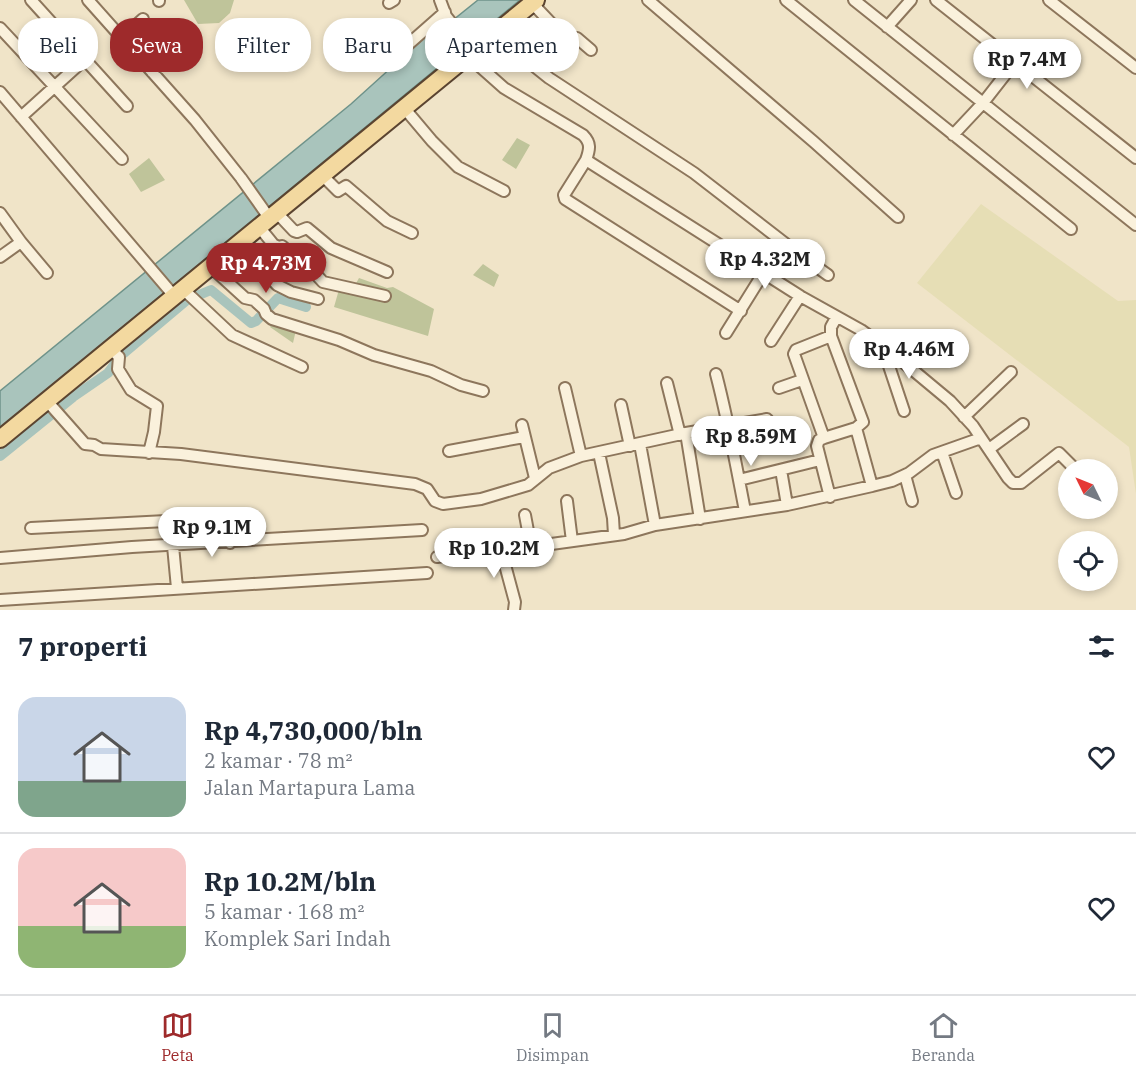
<!DOCTYPE html>
<html lang="id">
<meta charset="utf-8">
<style>
:root{--surface:#fff;--page:#f2f2f3;--text:#1f2937;--muted:#747a83;--line:#e0e1e3;--accent:#9e2a2b}
body{margin:0;font-family:"IBM Plex Serif",serif;background:var(--page);color:var(--text);height:100vh;display:flex;flex-direction:column;font-size:22px;white-space:nowrap}
*{box-sizing:border-box;margin:0}
p{font-size:20px;color:var(--muted)}
.icon{flex:none;width:33px;height:33px;fill:none;stroke:currentColor;stroke-width:2;stroke-linecap:round;stroke-linejoin:round}
.map{position:relative;height:610px;overflow:hidden}
.panel{display:flex;flex-direction:column;background:var(--surface);flex:1}
.panel>*{flex:none}
.top-card{position:absolute;left:18px;top:18px;width:600px;height:54px;display:flex;gap:12px}
.needle{width:39px;rotate:313deg}
.tools{position:absolute;left:1058px;top:459px;display:grid;gap:12px}
.tools a{display:grid;place-items:center;width:60px;height:60px;border-radius:50%;background:var(--surface);box-shadow:0 3px 9px #0003;font-size:30px}
.price{position:absolute;translate:-50% -51px;padding:0 14px;border-radius:21px;background:#fff;color:#222;font-size:20px;line-height:39px;filter:drop-shadow(0 2px 3px #0008)}
.price::after{content:'';position:absolute;left:50%;top:36px;width:18px;height:14px;margin-left:-9px;background:inherit;clip-path:polygon(0 0,100% 0,50% 100%)}
.price.active{background:var(--accent);color:#fff}
ul{padding:0;list-style:none}
li{display:flex;align-items:center;gap:18px;height:150px;padding:0 18px}
li+li{border-top:2px solid var(--line)}
li span{display:grid;place-items:center;flex:none;width:168px;height:120px;border-radius:18px;color:#555}
li>.icon{margin-inline-start:auto}
span .icon{width:72px;height:72px;fill:#fffc;stroke-width:1}
li b{font-size:26px}
h2{display:flex;justify-content:space-between;align-items:center;height:72px;padding:0 18px;font-size:26px}
.chip{padding:0 21px;border-radius:24px;background:var(--surface);box-shadow:0 3px 9px #0003;font-size:21px;line-height:54px}
.chip.active{background:var(--accent);color:#fff}
.tab-bar{display:flex;justify-content:space-around;align-items:center;height:84px;border-top:2px solid var(--line);background:var(--surface);font-size:16px;color:var(--muted)}
.tab-bar a{display:grid;justify-items:center;gap:3px}
.tab-bar .active{color:var(--accent)}
.map>svg:first-child{display:block}
.farmland{fill:#e6deb5}
.cemetery{fill:#bfc49a}
.water{fill:#a9c4bc;stroke:#6f938a;stroke-width:1.5}
.lines{fill:none;stroke-linecap:round;stroke-linejoin:round}
.canal{stroke:#a9c4bc;stroke-width:10}
.street-casing{stroke:#8d765c;stroke-width:14}
.primary-casing{stroke:#5b4430;stroke-width:20}
.street{stroke:#faf1dc;stroke-width:10}
.primary{stroke:#f3d9a0;stroke-width:16}
</style>
<div class="map">
<svg width="1136" height="610" viewBox="0 0 1136 610">
<rect width="100%" height="100%" fill="#f0e4c8"/>
<path class="farmland" d="M981 204 1118 301 1136 300V494L1129 447 917 283Z"/>
<path class="cemetery" d="M184 0H234L230 13 219 23 198 24Z
M517 138 530 145 516 169 502 160Z
M149 158 165 180 141 192 129 174Z
M483 264 499 275 494 287 473 275Z
M359 278 387 288 393 287 434 309 428 336 334 307 340 286 354 287Z
M274 320 296 330 293 343 270 327Z"/>
<path class="water" d="M478 0H520L0 428V391L351 104 393 66 419 39 443 28Z"/>
<g class="lines">
<path class="canal" d="M0 456 73 397 108 373 114 365 116 358 121 353H124L187 300 211 290 251 323 256 321 278 298 306 307"/>
<g class="street-casing">
<path id="street" d="M31 0 127 106
M88 0 195 120 241 178 270 219
M159 0V1
M440 0 446 16 474 51
M648 0 814 142 898 217
M786 0 1071 229
M854 0 1136 225
M936 0 1136 158
M1049 0 1136 68
M389 3 394 0
M532 3 568 41 577 38 591 50
M887 27 911 0
M0 28 122 159
M499 31 529 62 549 78 694 173 800 255 828 275
M122 38 143 19
M403 49 445 12
M468 56 504 88 583 135C591 143 590 149 586 160L800 296 861 330 890 351 950 401 973 426 1008 478 1013 483H1021L1059 453 1074 468
M152 72 177 48
M0 92 175 297
M405 109 432 141 458 167 504 191
M21 117 84 60
M953 135 983 103 1015 62
M586 160 564 195 565 199 741 311
M323 176 338 191 346 186 387 221 412 233
M0 213 21 242 47 273
M277 213 294 231 297 232 307 228 331 248 387 272
M260 228 273 244 278 247 282 246 290 253H296L323 282 385 296
M237 246 256 262 277 285 291 292 318 299
M0 257 21 242
M211 267 245 298 254 300 264 309 266 314 272 319 339 340 374 355 431 371 461 385 483 391
M184 290 232 335 302 367
M726 333 764 272
M771 341 800 296
M111 349 119 357 118 369 131 390 157 406 154 432 149 453
M890 351 888 363 904 411
M716 374C728 420 736 465 745 511
M667 383 680 435
M565 388 581 456
M779 388 802 380
M47 401 85 444 94 445 101 449 181 454 415 484 427 489 435 501 443 504 481 499 528 485 549 468 581 456 686 433 767 419 771 424 777 445
M621 405 630 446
M964 417 1011 372
M522 425 535 478
M686 433 700 519
M824 438 856 428
M640 444 655 525
M989 449 1023 424
M449 451 524 437
M942 452 956 493
M599 453 613 518 614 535
M781 470 787 505
M905 475 912 501
M739 480 820 460
M872 486 892 481 909 473 933 455 981 438
M830 497 817 446 819 440 824 438 794 354 796 350 831 336
M567 501 572 541
M525 515 531 547
M31 528 224 518 229 523 230 543
M173 546 177 588
M501 550 515 602 514 610
M437 557 467 552 515 549 624 534 655 525 787 505 872 486 856 428 863 422 831 336V327L836 318
M0 558 132 547 422 530
M0 600 427 573"/>
</g>
<g class="primary-casing">
<path id="primary" d="M0 439 536 0"/>
</g>
<use href="#street" class="street"/>
<use href="#primary" class="primary"/>
</g>
</svg>
<div class="tools">
<a><svg class="needle" viewBox="-14 -14 28 28"><path d="M0-13l5 13h-10z" fill="#e53935"/><path d="M0 13l5-13h-10z" fill="#747a83"/></svg></a>
<a><svg class="icon" aria-label="locate" viewBox="0 0 24 24"><circle cx="12" cy="12" r="6"/><path d="M12 2v4M12 18v4M2 12h4M18 12h4"/></svg></a>
</div>
<b class="price" style="left:1027px;top:90px">Rp 7.4M</b>
<b class="price" style="left:765px;top:290px">Rp 4.32M</b>
<b class="price active" style="left:266px;top:294px">Rp 4.73M</b>
<b class="price" style="left:909px;top:380px">Rp 4.46M</b>
<b class="price" style="left:751px;top:467px">Rp 8.59M</b>
<b class="price" style="left:212px;top:558px">Rp 9.1M</b>
<b class="price" style="left:494px;top:579px">Rp 10.2M</b>
<div class="top-card">
<a class="chip">Beli</a>
<a class="chip active">Sewa</a>
<a class="chip">Filter</a>
<a class="chip">Baru</a>
<a class="chip">Apartemen</a>
</div>
</div>
<section class="panel">
<h2>7 properti<svg class="icon" aria-label="filters" viewBox="0 0 24 24"><path d="M4 7h16M4 17h16"/><circle cx="9" cy="7" r="2"/><circle cx="15" cy="17" r="2"/></svg></h2>
<ul>
<li><span style="background:linear-gradient(#c9d6e8 70%,#7fa58c 0)"><svg class="icon" aria-label="home" viewBox="0 0 24 24"><path d="M3 11l9-7 9 7M6 9v11h12V9"/></svg></span><div><b>Rp 4,730,000/bln</b><p>2 kamar · 78 m²</p><p>Jalan Martapura Lama</p></div><svg class="icon" aria-label="heart" viewBox="0 0 24 24"><path d="M12 20l-8-8c-3-5 5-10 8-4 3-6 11-1 8 4z"/></svg></li>
<li><span style="background:linear-gradient(#f6c9c9 65%,#8fb573 0)"><svg class="icon" aria-label="home" viewBox="0 0 24 24"><path d="M3 11l9-7 9 7M6 9v11h12V9"/></svg></span><div><b>Rp 10.2M/bln</b><p>5 kamar · 168 m²</p><p>Komplek Sari Indah</p></div><svg class="icon" aria-label="heart" viewBox="0 0 24 24"><path d="M12 20l-8-8c-3-5 5-10 8-4 3-6 11-1 8 4z"/></svg></li>
</ul>
</section>
<nav class="tab-bar">
<a class="active"><svg class="icon" aria-label="map" viewBox="0 0 24 24"><path d="M3 6l6-2 6 2 6-2v14l-6 2-6-2-6 2zM9 4v14M15 6v14"/></svg>Peta</a>
<a><svg class="icon" aria-label="saved" viewBox="0 0 24 24"><path d="M7 4h10v16l-5-4-5 4z"/></svg>Disimpan</a>
<a><svg class="icon" aria-label="home" viewBox="0 0 24 24"><path d="M3 11l9-7 9 7M6 9v11h12V9"/></svg>Beranda</a>
</nav>
